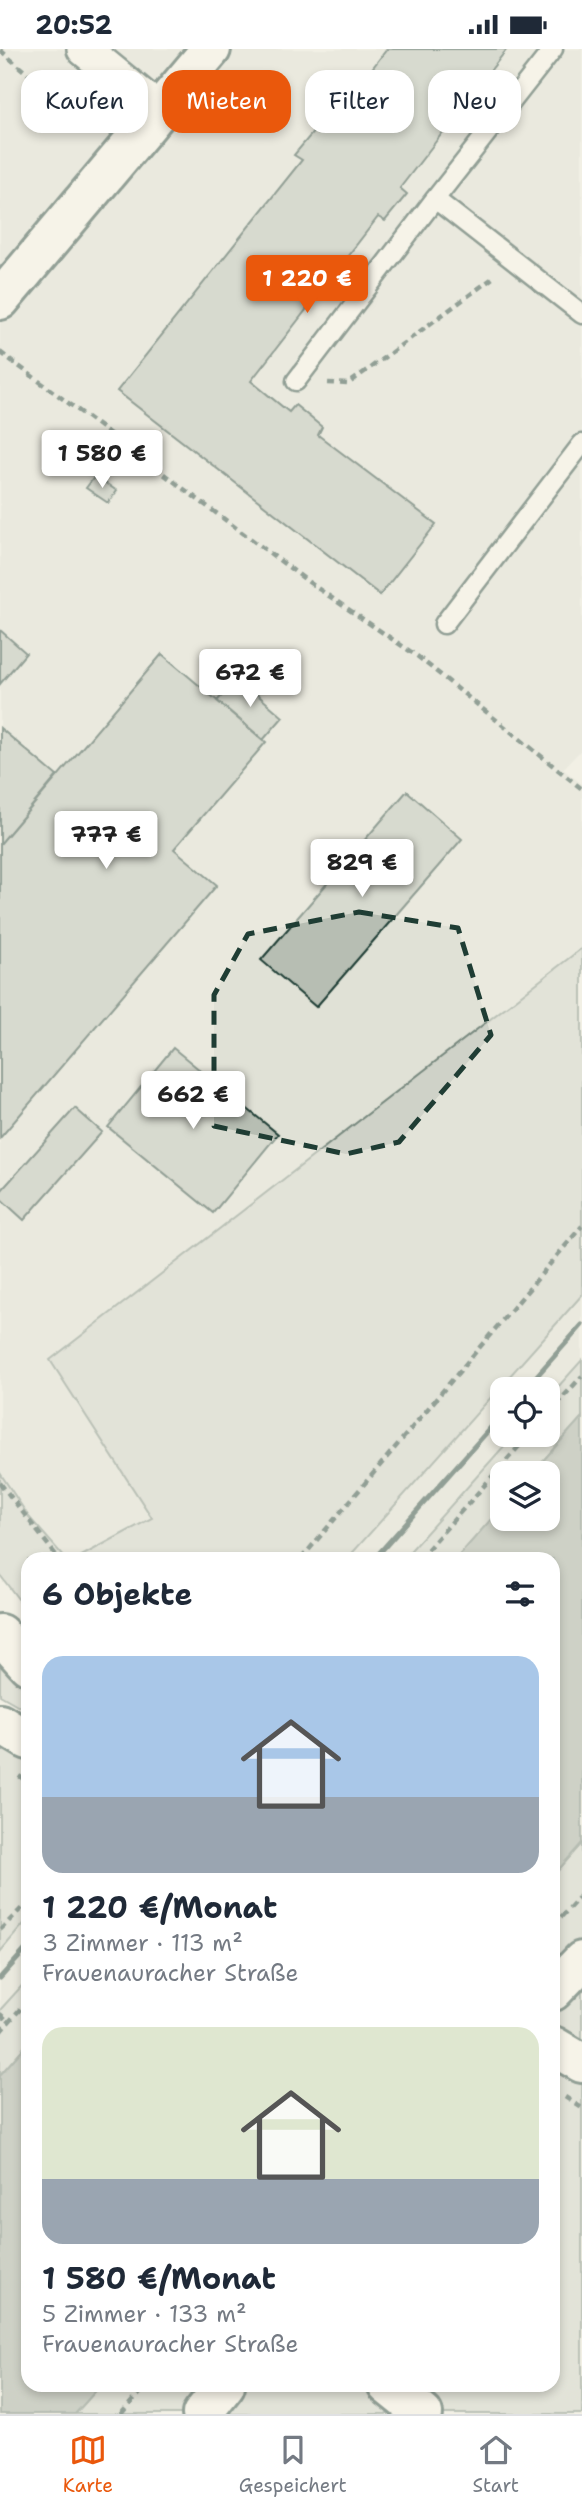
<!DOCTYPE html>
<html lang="de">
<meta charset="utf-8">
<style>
:root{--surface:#fff;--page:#f6f6f7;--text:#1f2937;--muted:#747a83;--line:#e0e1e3;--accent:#ea580c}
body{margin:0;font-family:"Shantell Sans",sans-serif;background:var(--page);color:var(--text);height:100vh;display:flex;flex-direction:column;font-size:26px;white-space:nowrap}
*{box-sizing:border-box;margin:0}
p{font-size:23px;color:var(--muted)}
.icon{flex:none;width:38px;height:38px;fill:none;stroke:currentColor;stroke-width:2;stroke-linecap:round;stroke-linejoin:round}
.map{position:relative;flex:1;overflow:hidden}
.side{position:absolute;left:21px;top:1503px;width:539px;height:840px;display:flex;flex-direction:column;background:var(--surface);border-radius:21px;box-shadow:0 4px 10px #0003}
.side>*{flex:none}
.top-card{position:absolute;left:21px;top:21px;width:541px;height:63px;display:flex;gap:14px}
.fabs{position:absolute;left:490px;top:1328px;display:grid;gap:14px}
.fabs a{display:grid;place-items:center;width:70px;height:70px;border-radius:14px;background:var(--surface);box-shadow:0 4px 10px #0003;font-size:35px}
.price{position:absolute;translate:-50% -60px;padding:0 16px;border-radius:7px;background:#fff;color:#222;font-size:23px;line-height:46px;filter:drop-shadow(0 2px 4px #0008)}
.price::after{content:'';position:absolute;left:50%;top:42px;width:21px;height:16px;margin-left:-10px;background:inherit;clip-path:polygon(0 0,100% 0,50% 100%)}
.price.on{background:var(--accent);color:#fff}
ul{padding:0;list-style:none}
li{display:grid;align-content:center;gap:14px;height:371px;padding:0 21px}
li span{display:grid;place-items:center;height:217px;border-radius:21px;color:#555}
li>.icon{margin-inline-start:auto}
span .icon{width:126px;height:126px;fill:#fffc;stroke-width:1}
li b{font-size:30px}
h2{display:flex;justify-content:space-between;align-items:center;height:84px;padding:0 21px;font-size:30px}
.pill{padding:0 24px;border-radius:21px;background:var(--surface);box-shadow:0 4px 10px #0003;font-size:24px;line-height:63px}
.pill.on{background:var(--accent);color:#fff}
.status{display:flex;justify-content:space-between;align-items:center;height:49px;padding:0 35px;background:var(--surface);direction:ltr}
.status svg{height:19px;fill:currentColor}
.tabs{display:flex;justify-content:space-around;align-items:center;height:98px;border-top:2px solid var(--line);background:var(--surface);font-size:19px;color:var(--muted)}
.tabs a{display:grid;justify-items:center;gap:4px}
.tabs .on{color:var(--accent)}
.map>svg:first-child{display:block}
.built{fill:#e0e1d6}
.green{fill:#cfd2c8;stroke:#77887e;stroke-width:2}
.water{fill:#a2aba1;stroke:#6e7f75;stroke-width:2}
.building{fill:#b7beb3;stroke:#1f3d34;stroke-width:2}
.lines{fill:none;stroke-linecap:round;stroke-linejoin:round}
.service-casing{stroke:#1f3d34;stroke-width:23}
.minor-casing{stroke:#1f3d34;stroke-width:38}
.tertiary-casing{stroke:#1f3d34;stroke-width:44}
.secondary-casing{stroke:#1f3d34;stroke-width:44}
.path{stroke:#1f3d34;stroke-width:4.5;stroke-dasharray:7 5;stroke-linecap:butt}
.service{stroke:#fbf7ec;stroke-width:18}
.minor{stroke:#fbf7ec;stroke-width:33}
.tertiary{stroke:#fbf7ec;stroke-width:38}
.secondary{stroke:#fbf7ec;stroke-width:38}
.rail{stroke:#1f3d34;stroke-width:5}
.marked{fill:none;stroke:#1f3d34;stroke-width:5;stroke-dasharray:14 9;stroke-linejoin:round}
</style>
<div class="status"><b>20:52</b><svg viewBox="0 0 49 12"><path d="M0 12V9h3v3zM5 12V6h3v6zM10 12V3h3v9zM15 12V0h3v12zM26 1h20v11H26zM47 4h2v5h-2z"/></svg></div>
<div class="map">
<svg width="582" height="2365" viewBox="0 0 582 2365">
<rect width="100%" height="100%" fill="#f2f0e5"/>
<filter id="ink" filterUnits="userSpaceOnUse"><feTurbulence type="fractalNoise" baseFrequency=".0143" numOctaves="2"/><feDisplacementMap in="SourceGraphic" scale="14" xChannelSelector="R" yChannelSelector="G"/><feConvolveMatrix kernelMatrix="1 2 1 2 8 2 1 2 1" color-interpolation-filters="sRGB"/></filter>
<g filter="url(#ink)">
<path class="built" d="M0 0H582V700L563 720 582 735V899L50 1310 152 1469 76 1510H66L29 1468 0 1424Z
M582 1246V1311L548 1349V1340H502V1386H514L403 1510H348Z
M28 1870V1930L0 1961V1903Z"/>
<path class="green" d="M582 899V1246L347 1510H76L152 1469 50 1311Z
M582 1311V1368L532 1424H502V1458L456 1510H403L514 1386H548V1349Z
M0 1424 29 1468 66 1510H28V1563L0 1526Z
M0 1607 28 1640V1662L0 1646Z
M0 1686 28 1698V1870L0 1903Z
M582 1794V2365H75L101 2336H553V1827Z
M28 1930V1994L0 2026V1961Z"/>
<path class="water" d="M582 1368V1794L553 1827V1510H456L502 1458V1470H548V1424H532Z
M28 1994V2336H101L75 2365H0V2026Z"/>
<path class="building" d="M387 0H507L400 139 407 145 385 172 378 168 251 332 289 363 295 356 322 378 318 386 436 475 380 546 117 342 302 111 294 106 329 64 335 68Z
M95 427 117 442 108 454 86 439Z
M0 581 26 604 0 635Z
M162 605 266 693 174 800 217 836 0 1089V795Z
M238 629 283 668 263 691 217 652Z
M0 679 57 727 0 795Z
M407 742 462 790 316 958 261 911Z
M173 999 278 1085 213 1164 108 1078Z
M75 1059 102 1083 24 1171 0 1149V1143Z"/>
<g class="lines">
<g class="service-casing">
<path id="service" d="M435 150 553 0
M296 332 435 150 582 265
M444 575 582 395"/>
</g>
<g class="minor-casing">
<path id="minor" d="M84 0 160 62"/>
</g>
<g class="tertiary-casing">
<path id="tertiary" d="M553 1942 582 1912
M202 2365 225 2336"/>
</g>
<g class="secondary-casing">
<path id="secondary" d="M0 251 211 0
M0 1585 28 1616
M0 1674 28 1691
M553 1997 582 2014
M387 2336 423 2365"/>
</g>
<path class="path" d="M0 1 95 83
M0 303 310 534 417 607 582 740
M328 334 348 335 494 228
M548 1365 582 1327
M0 1434 59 1510
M301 1510 582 1177
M419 1510 529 1386
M19 1727 28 1733
M553 1877 582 1845
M0 1881 28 1853
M0 1965 9 1973
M0 1983 28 1951
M565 2048 582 2059
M121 2365 146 2336"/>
<use href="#service" class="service"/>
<use href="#minor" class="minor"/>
<use href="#tertiary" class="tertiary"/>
<use href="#secondary" class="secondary"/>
<path class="rail" d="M525 1340 582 1276
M374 1510 502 1366
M0 1929 28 1898"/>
</g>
</g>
<path d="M0 0H582V2365H0ZM359 863 458 879 491 986 399 1093 346 1105 214 1077V946L248 885Z" fill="#f2f0e5" fill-opacity=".55" fill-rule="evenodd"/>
<path class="marked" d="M359 863 458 879 491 986 399 1093 346 1105 214 1077V946L248 885Z"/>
</svg>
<div class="fabs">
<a><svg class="icon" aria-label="locate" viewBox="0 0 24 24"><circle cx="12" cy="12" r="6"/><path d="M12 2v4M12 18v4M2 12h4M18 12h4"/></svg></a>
<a><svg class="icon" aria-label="layers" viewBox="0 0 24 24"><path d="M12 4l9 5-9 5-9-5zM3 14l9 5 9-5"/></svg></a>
</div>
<b class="price on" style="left:307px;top:266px">1 220 €</b>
<b class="price" style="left:102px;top:441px">1 580 €</b>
<b class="price" style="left:250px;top:660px">672 €</b>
<b class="price" style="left:106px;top:822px">777 €</b>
<b class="price" style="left:362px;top:850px">829 €</b>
<b class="price" style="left:193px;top:1082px">662 €</b>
<div class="top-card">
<a class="pill">Kaufen</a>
<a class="pill on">Mieten</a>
<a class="pill">Filter</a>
<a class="pill">Neu</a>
</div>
<section class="side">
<h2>6 Objekte<svg class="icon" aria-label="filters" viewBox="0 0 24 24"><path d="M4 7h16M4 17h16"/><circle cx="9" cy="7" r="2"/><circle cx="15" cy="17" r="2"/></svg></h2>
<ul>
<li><span style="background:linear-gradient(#a9c7e8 65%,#9aa5b1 0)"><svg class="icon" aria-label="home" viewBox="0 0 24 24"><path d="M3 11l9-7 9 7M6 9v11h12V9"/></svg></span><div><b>1 220 €/Monat</b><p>3 Zimmer · 113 m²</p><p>Frauenauracher Straße</p></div></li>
<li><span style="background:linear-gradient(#dfe7d0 70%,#9aa5b1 0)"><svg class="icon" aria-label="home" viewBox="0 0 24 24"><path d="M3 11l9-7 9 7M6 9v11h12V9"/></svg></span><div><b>1 580 €/Monat</b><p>5 Zimmer · 133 m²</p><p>Frauenauracher Straße</p></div></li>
</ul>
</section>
</div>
<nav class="tabs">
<a class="on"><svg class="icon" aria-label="map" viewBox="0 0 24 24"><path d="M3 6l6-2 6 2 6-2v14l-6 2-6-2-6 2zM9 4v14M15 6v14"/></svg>Karte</a>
<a><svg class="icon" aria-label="saved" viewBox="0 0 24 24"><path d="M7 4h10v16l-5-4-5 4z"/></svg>Gespeichert</a>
<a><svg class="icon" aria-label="home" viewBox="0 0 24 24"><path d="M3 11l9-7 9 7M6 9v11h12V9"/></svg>Start</a>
</nav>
